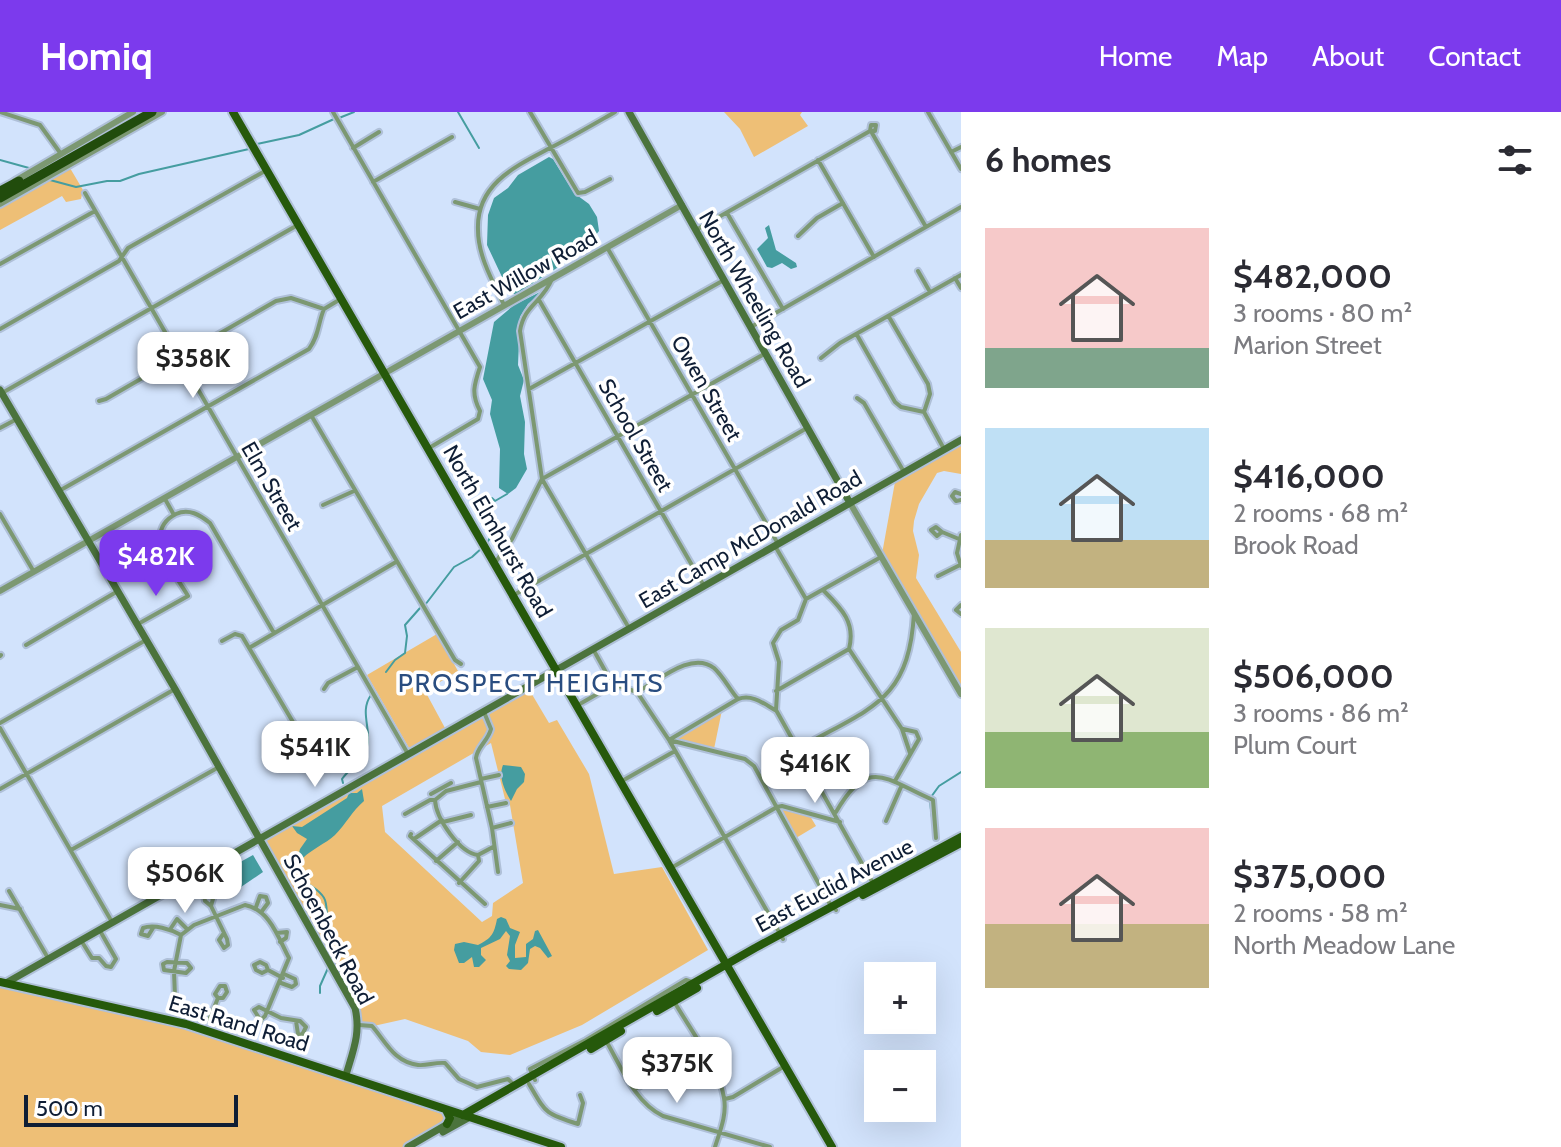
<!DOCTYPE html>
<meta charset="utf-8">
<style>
:root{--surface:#fff;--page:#f2f2f3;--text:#2b2b33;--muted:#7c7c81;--accent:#7c3aed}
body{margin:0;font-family:Cabin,sans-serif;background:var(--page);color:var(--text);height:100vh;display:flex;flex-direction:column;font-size:30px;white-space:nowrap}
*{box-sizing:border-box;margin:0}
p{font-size:26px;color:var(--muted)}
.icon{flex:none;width:44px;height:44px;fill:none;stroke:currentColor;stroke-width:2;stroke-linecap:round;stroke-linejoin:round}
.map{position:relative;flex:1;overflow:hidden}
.sheet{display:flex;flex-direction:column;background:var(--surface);width:600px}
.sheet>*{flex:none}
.tools{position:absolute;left:864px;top:850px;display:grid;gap:16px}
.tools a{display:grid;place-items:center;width:72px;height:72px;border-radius:0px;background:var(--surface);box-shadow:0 8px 32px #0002;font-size:40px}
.scale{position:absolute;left:24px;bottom:20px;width:214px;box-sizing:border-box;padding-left:8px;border:4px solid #0f1e35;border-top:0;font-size:22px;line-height:28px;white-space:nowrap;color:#0f1e35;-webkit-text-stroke:6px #fff;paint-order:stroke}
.price{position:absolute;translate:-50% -68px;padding:0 18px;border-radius:16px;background:#fff;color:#222;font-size:26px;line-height:52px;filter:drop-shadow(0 2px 4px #0008)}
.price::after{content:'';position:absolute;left:50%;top:48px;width:24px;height:18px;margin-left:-12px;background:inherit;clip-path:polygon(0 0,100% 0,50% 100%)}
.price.on{background:var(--accent);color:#fff}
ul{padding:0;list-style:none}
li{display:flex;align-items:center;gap:24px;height:200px;padding:0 24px}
li span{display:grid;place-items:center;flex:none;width:224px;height:160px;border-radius:0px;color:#555}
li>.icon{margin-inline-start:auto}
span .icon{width:96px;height:96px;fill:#fffc;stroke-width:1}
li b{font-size:34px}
h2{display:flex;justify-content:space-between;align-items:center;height:96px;padding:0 24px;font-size:34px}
header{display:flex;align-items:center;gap:48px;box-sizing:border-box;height:112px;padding:0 40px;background:var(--accent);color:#fff}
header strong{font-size:38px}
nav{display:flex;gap:44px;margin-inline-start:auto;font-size:28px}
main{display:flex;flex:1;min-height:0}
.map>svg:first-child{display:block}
.green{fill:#eebf76;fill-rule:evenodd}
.water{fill:#459da0}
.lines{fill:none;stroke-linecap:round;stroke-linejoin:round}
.stream{stroke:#459da0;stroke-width:2}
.minor-casing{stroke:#afc0d8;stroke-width:8}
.tertiary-casing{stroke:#afc0d8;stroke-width:10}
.secondary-casing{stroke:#afc0d8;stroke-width:11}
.primary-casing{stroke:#afc0d8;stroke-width:12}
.trunk-casing{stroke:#afc0d8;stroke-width:13}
.minor{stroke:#7c9872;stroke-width:4}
.tertiary{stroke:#7c9872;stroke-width:6}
.secondary{stroke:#4b733c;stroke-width:7}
.primary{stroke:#26590b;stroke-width:8}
.trunk{stroke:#214c0c;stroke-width:9}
.labels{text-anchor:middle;stroke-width:7;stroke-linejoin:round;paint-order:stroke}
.street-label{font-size:22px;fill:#0f1e35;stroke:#fff}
.quarter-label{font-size:26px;letter-spacing:2px;fill:#294d80;stroke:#fff}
</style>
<header>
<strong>Homiq</strong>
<nav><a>Home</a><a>Map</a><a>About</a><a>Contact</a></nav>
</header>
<main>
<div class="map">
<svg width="961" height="1035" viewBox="0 0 961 1035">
<rect width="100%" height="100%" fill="#d2e3fc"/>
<path class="green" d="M724 0H802L800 3 808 14 754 45 740 17Z
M70 56 83 78 81 87 66 90 62 84 0 118V95Z
M961 332V362L944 359 937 361 919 392 914 409 913 419 919 443 916 466 961 540V577L882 442 895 370Z
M437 522 458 559 425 579 445 616 409 636 367 563Z
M530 579 549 611 557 608 589 662 614 762 662 755 708 838 582 913 510 943 481 940 468 929 405 907 360 917 350 882 266 730 267 728ZM491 631 505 687 510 693 523 771 493 791 492 804 482 810 385 720 382 694Z
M722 598 714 637 676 628V625Z
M781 696 810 704 816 714 796 726Z
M0 875 178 914 446 1003 447 1010 404 1035H0Z"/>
<path class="water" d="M549 45 553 47 574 81 589 92 597 105 599 119 582 140 516 182H510L487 133 488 103 494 86 508 76 518 63Z
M769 113 776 138 796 151 797 155 791 157 782 151 772 156 767 155 757 137 768 126 765 116Z
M544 178 528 192 520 205 518 253 524 268 520 284 525 310 524 342 527 357 516 376 508 382 499 376 500 337 490 302 492 288 483 267 494 210 514 193Z
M503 653 521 655 525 662 524 670 517 677 511 689C505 679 498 665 503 653Z
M362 677 364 689C352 699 346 712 335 723 325 732 312 737 303 746L298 744 300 737 307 727 297 721 292 714 302 715 347 686 349 681H357Z
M253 743 263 760 241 775 234 776 224 759Z
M501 805 506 807 510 816 520 820 515 833V846L526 845V832L533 827 535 819 538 818 552 844 548 846 540 836 535 834 530 837 528 851 521 858 509 857 506 854 510 849 507 843 510 824 506 819 500 827 481 836V843L486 848 479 855H474L472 845 464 851H459L454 838 455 832 464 830 478 833C492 826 494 822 497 807Z"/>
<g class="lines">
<path class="stream" d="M458 0 479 36
M339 6 354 0
M257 32 299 23 334 7
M0 48 29 56
M50 68 76 75 107 69H120L139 62 249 37
M487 431C496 417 497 406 487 393L492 386 495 389 507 382
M425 493 454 455 472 445 483 435
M386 560 395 548 405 541 407 524 405 513 420 496
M343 671 342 667C349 657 364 647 367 635 372 617 359 600 371 583
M931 685 939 674 961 660
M930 690 932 706
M298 744 284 746 282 752C292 765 320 775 325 788 329 800 325 814 328 826 331 835 337 839 333 849
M320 881V874L328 856"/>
<g class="minor-casing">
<path id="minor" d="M0 0 40 13 61 42
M333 0 480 255C474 273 471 282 480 299L478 307 429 336
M530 0 578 81 585 80 610 67
M928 0 961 57
M872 21 926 115
M353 36 379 20
M951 40 961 35
M818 48 874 145
M373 70 452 25
M85 81 408 642
M455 90 480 97
M727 101 783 197
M696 118 870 19 871 13H876L875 19H870
M798 124 817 106 843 91
M608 137 777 430
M0 152 95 99
M918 159 930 180
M955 166 961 176
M539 188 704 474
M504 193C493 170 478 144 478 118 476 72 516 54 550 36 572 25 594 12 615 0
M889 205 928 272 930 282 924 300
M751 215 961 95
M0 217 119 149 128 136 265 59
M857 223 895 290 901 295 924 300
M821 246 840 231 961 163
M529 277 724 168
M2 281 296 114
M857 286 864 291 904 360
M99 289 106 287 276 189 291 186 324 197 339 188
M924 300 944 337
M311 303 455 548 461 552
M0 316 17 307
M59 379 309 237C319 224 318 211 324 197
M961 382 955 380 952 384 956 389 961 388
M165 387 174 403
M323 393 354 379
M0 402 34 460
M942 420 936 415 931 418 937 424 942 420 959 427
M961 423 957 441 961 454
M775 434 806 487
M495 451 512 427 542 367 520 219C524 193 542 191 552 167
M938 464 960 453
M514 483 807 316
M961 493 956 498 961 502
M138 512 188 484C175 462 140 420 176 402 189 396 200 403 210 411L274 521
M629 516 542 367 766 241
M222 529 235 522 242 524 303 627
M26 533 118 479
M249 536 396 450
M849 537 902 617 910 641
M0 544 1 543
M619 574 637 580C657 570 691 538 714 556 723 564 730 578 738 587 752 582 763 591 775 598
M324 577 328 571 358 555
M776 579 849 537C856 510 841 496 823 478
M637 580 669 628 783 827
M578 593 613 573 593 537
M484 600 491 617C488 629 477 635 476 646L492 716 498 760
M0 611 146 528
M0 616 112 810
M669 628 745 647 754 654 831 794 836 798
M669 628 738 587
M798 637C868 596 909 592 914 501
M481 667 499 663
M622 669 675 639
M895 669 919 627 916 620 903 617
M0 677 175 577
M431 682 451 671
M435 688C436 707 460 741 478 743L493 735
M435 688 446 679 481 670
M487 695 506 691
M777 695 782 694 840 710
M836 700C869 643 886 668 933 688L936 726
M405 702 430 688H435
M886 709 901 675
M443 710 471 703
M492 716 511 711
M411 722 410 724 485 792
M414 727 442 708
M71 738 219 655
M436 749 458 730
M671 756 777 695
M459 771 479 749 478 743
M874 773 776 598 779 550 773 531 781 518 798 508 806 487 881 445
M9 779 48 846
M207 781 204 783 205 789 211 794 227 827 228 833 224 836 219 828 224 821
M207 781 213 787 211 794
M0 793 20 797
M245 793C270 798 278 825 289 846L265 904 252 916H233L192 903 179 894 175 885 174 859 181 823 194 813Z
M256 795 260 784 266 785 268 791 262 799
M171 816 177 807 187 817
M277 821 287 820 286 826 280 830
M141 822 143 816C154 812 170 817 181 823
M141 822 148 824 153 816
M82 830 92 846H99L106 854 111 855 116 847 99 817
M167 850 187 851 191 856 186 861 164 858 163 852Z
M268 858 266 853 260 850 254 853 256 858 262 861 268 858 283 866
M281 871 292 875 296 872 295 867 284 862
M675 891C690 917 720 957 724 986 727 1003 720 1019 715 1035
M209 908 218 886 215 882 220 874H225L227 880 223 886H218
M261 909 254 898 259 895 281 906 300 909 306 915 302 923 298 922 296 909
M359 913 372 914C386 930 394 950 418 953 427 954 435 950 445 951L459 967 477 975 508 967 513 972
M605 927C621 954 634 990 663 1004L770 1035
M535 968 530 957 586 928 686 868 692 870
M529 972C546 1001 545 1002 578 1012L583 991 580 983
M635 977 703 939
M725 987 733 985 783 955"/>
</g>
<g class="tertiary-casing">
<path id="tertiary" d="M15 69 133 0
M0 92 162 0
M850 391 961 582
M0 479 682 93"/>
</g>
<g class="secondary-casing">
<path id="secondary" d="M629 0 850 391
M0 278 175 577 355 896C361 921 353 939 346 963
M6 871 961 328
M443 1020 470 1005
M408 1035 463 1003"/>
</g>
<g class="primary-casing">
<path id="primary" d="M233 0 832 1035
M863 783 961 731
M0 870 186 912 561 1035
M657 899 697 876
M591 937 621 919
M446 998 450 1006 447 1012
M463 1003 755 836 961 725"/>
</g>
<g class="trunk-casing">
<path id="trunk" d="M0 79 19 69
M0 86 152 0"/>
</g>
<use href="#minor" class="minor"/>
<use href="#tertiary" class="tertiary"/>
<use href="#secondary" class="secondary"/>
<use href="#primary" class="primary"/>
<use href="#trunk" class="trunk"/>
</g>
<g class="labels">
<g class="street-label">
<text transform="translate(525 162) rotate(-29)" y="8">East Willow Road</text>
<text transform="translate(755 187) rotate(60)" y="8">North Wheeling Road</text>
<text transform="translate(707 276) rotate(60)" y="8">Owen Street</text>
<text transform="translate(636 323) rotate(60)" y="8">School Street</text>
<text transform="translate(272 374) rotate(60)" y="8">Elm Street</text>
<text transform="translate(498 419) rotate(60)" y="8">North Elmhurst Road</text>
<text transform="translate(750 427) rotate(-30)" y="8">East Camp McDonald Road</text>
<text transform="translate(834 773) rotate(-28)" y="8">East Euclid Avenue</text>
<text transform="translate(329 817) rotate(62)" y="8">Schoenbeck Road</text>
<text transform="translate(239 911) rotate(17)" y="8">East Rand Road</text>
</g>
<g class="quarter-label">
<text x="531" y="580">PROSPECT HEIGHTS</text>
</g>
</g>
</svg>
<div class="tools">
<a>+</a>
<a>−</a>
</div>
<div class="scale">500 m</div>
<b class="price" style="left:193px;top:288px">$358K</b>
<b class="price on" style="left:156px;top:486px">$482K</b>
<b class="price" style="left:315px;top:677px">$541K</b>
<b class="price" style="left:815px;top:693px">$416K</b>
<b class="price" style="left:185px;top:803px">$506K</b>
<b class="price" style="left:677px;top:993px">$375K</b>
</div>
<section class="sheet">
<h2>6 homes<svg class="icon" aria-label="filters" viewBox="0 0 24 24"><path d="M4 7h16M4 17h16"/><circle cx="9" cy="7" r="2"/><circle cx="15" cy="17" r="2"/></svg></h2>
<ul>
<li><span style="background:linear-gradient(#f6c9c9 75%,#7fa58c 0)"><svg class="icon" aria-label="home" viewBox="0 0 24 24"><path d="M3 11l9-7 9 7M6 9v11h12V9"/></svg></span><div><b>$482,000</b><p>3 rooms · 80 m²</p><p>Marion Street</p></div></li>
<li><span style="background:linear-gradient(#bfe0f5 70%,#c2b280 0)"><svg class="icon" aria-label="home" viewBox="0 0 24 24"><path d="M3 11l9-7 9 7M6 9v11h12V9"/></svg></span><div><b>$416,000</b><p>2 rooms · 68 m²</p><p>Brook Road</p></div></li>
<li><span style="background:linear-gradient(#dfe7d0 65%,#8fb573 0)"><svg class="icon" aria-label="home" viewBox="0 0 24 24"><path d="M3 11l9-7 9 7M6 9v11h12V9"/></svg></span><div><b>$506,000</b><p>3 rooms · 86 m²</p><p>Plum Court</p></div></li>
<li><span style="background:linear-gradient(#f6c9c9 60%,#c2b280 0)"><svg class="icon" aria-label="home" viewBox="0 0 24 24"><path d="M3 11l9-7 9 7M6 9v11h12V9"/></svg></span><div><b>$375,000</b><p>2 rooms · 58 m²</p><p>North Meadow Lane</p></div></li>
</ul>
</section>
</main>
